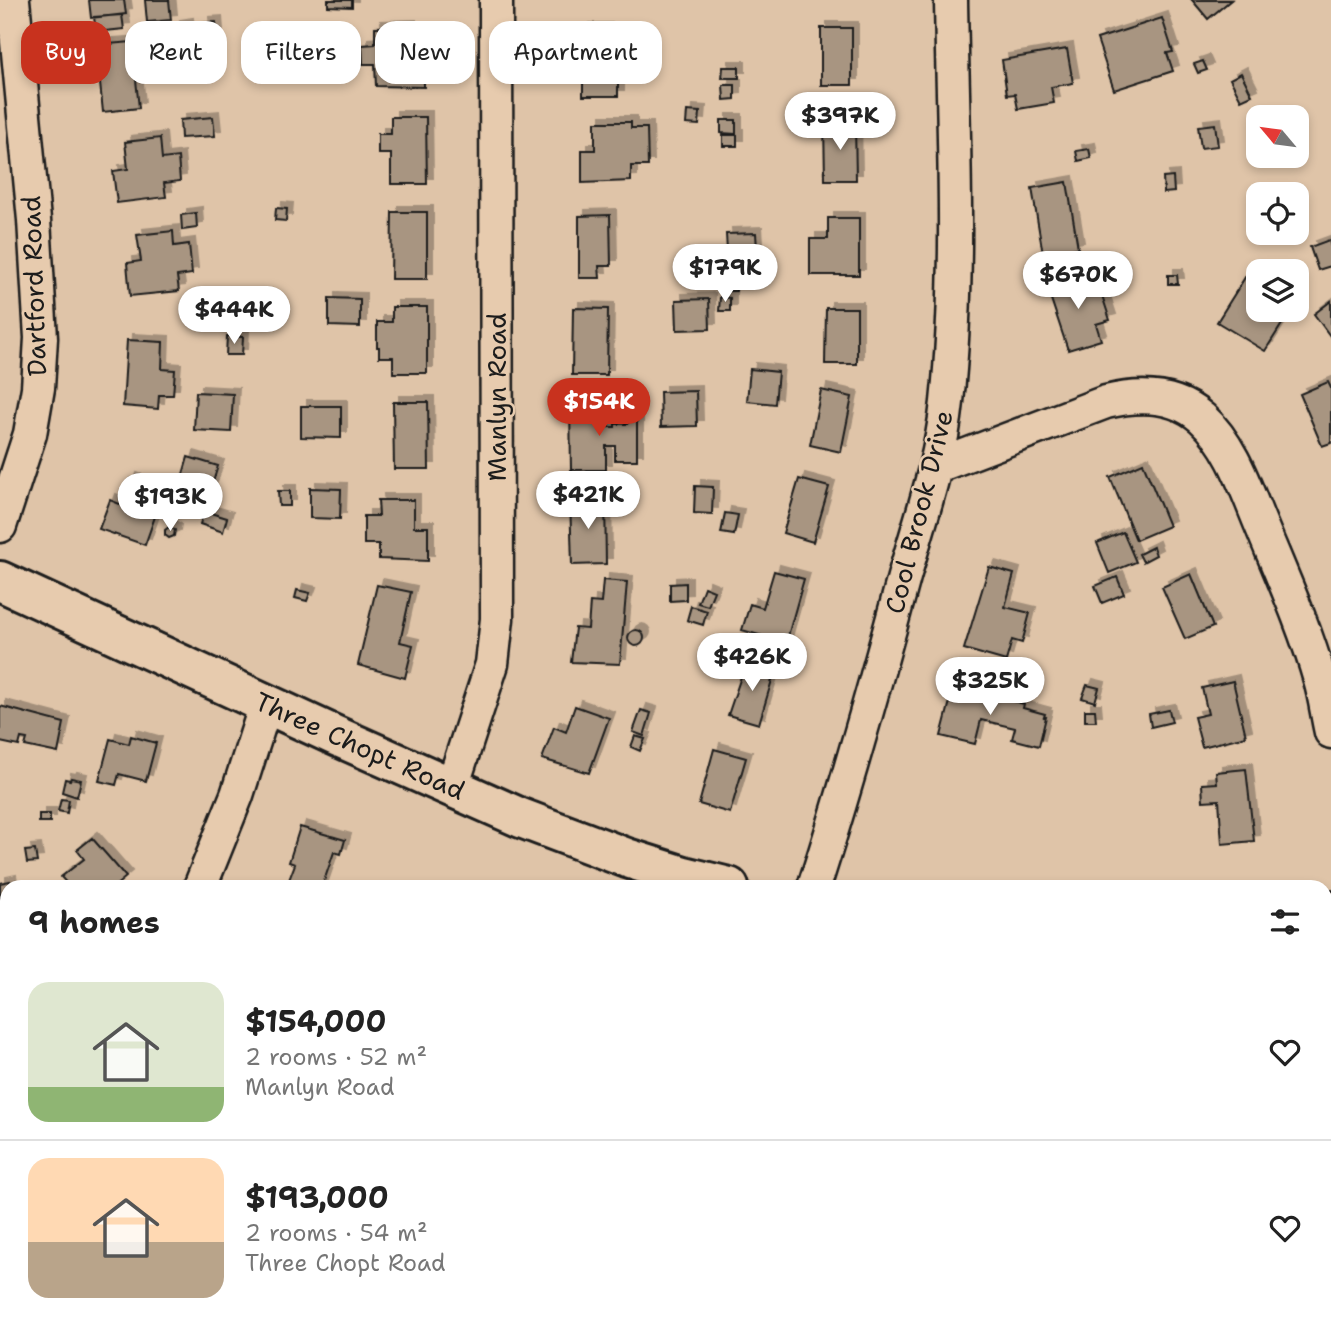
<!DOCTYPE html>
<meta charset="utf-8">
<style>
:root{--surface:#fff;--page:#f6f6f6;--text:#222;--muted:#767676;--line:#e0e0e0;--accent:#c8321e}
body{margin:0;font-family:"Shantell Sans",sans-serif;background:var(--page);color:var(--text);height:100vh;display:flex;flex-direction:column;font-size:26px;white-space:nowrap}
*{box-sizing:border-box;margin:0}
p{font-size:23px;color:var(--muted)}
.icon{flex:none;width:38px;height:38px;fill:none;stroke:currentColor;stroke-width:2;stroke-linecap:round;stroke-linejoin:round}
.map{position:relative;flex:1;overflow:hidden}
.details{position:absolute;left:0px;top:880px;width:1332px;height:450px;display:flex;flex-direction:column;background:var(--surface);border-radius:21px 21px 0 0;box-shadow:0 4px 10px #0003}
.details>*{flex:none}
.banner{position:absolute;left:21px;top:21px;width:700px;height:63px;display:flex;gap:14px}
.needle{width:46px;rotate:299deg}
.tools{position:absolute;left:1246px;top:105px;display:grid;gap:14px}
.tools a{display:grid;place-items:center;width:63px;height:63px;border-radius:14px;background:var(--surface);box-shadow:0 4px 10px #0003;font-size:35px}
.price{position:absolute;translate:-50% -60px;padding:0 16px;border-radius:24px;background:#fff;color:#222;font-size:23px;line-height:46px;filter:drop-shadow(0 2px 4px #0008)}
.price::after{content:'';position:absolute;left:50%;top:42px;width:21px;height:16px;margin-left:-10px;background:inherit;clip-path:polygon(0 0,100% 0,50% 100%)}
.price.active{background:var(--accent);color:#fff}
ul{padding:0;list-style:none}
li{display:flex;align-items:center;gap:21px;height:175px;padding:0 28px}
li+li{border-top:2px solid var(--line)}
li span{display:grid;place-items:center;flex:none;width:196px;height:140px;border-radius:21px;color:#555}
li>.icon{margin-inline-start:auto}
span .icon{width:84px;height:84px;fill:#fffc;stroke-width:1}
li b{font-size:30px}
h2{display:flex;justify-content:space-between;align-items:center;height:84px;padding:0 28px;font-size:30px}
.tag{padding:0 24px;border-radius:21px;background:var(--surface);box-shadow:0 4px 10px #0003;font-size:24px;line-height:63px}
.tag.active{background:var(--accent);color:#fff}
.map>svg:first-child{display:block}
.building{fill:#a89581;stroke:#1c1c1c;stroke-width:2;filter:url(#shadow)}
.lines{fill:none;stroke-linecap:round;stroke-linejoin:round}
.lane-casing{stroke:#1c1c1c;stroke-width:21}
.street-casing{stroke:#1c1c1c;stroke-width:37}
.secondary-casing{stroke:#1c1c1c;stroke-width:44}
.lane{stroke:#e7cbae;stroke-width:16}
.street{stroke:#e7cbae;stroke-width:32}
.secondary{stroke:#e7cbae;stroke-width:38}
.labels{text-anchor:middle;stroke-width:5;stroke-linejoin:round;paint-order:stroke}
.street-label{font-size:26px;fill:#1c1c1c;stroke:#e7cbae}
</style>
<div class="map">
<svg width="1331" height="1329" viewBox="0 0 1331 1329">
<defs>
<filter id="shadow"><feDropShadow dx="6" dy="-6" stdDeviation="0" flood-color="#0004"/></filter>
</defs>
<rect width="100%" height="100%" fill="#dfc4a8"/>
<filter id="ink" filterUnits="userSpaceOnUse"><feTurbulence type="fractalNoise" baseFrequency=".0143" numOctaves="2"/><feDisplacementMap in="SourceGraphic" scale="14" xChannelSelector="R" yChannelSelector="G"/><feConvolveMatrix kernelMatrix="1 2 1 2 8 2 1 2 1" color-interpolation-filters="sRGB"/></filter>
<g filter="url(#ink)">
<path class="building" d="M89 0H124L126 14 91 18Z
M145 0H169L171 20 147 22Z
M328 0H352V7L328 6Z
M1192 0H1231L1208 19Z
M122 15 124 29 96 32 94 17Z
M1162 18 1173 52 1167 53 1173 71 1114 90 1097 39Z
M216 22 217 36 204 37 203 23Z
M187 24 188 32 176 34 174 26Z
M410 26 411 53H424V87L376 86 375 64H363L362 45 375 44V27Z
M821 28H852V85H821Z
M583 29H632V69H618V96H583Z
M132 42 139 108 103 112 96 45Z
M1067 49 1073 83 1051 87 1054 103 1018 109 1015 94 1007 95 1002 60Z
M1203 61 1207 70 1198 73 1194 64Z
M723 67H739V78H722Z
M1241 73 1252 95 1241 100 1230 79Z
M723 85H735V99L724 100Z
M687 111 700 112 699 125 686 124Z
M213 117 215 136 181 138 180 120Z
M391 117H426L427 184H391V154H378V134H391Z
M721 120H736V134L721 133Z
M595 122H631V128H647L648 166H631V181L582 183V150H595Z
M824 123H855L856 180H825Z
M1215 124 1218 146 1201 148 1198 126Z
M723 135H737V146H723Z
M160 138 162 159 178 157 180 181 164 183 166 197 117 203 113 171 128 169 125 142Z
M1089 149 1091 158 1078 161 1076 151Z
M1173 177 1174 192 1164 193 1163 178Z
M1067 182 1078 248 1043 254 1032 188Z
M276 208 287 209 286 221 275 220Z
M392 212H427V279H391Z
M196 213 197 228 182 230 181 215Z
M610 215 611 266H599L600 278H579V216Z
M828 218H859V275H810V239H828Z
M173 231 174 246 189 244 192 274 177 276 179 291 130 296 127 263 141 261 137 235Z
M756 233 757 249 727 251 726 234Z
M1329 240 1331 247V266L1318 270 1310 247Z
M1249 271 1258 277V310H1265L1263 313 1282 324 1265 351 1217 322Z
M1081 275 1086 290 1099 286 1110 320 1096 324 1101 340 1068 350 1047 287Z
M1168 275H1177L1178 284H1168Z
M726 283H737L736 291H726Z
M720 297 730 298V311H719Z
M329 298 360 299V327L329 326Z
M709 299 710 329 677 330 676 300Z
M1331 301V335L1330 336 1314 314Z
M392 307H427V373H393V357H379V347H377V322H392Z
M573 308 608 309 607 375H572Z
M826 308H857V364H825Z
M227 336 243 337 242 355H226Z
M127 340 163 342 162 369 175 370 173 395H159L158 409 123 406Z
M750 369 778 372 775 404 747 401Z
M1328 382 1331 388V443L1322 446 1300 394Z
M821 390 852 397 841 452 810 445Z
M696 391 697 426 661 427 660 392Z
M196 392 233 394 231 432 194 430Z
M393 402H428L429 469H394Z
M570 404 606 405V427H615V424H628V421H637V460H615V446H606V470H571Z
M301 406H341V438L301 437Z
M188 457 218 466 207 501 178 492Z
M1143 463 1169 526 1136 540 1110 477Z
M131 479 164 491 145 545 99 529 110 500 122 505Z
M799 479 829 487 813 542 783 533Z
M695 486 713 487 712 514 694 513Z
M310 488 341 489 340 519 310 518Z
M278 491H290V506H279Z
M605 497 606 564 572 565 570 498Z
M378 500H414V527H428V561L379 559V544H364V516H379Z
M204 511 227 518 223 532 200 524Z
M725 513 738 515 734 535 721 533Z
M169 527 175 530 174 536 169 538 165 535V530Z
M1123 532 1136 562 1109 573 1097 543Z
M1153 547 1156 555 1143 562 1139 554Z
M989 567 1014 574 1005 607 1030 613 1022 643 1012 640 1006 661 964 649Z
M774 571 804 579 786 643 742 630 750 604 763 608Z
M1191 574 1213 627 1185 639 1162 587Z
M1117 577 1124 594 1102 603 1095 586Z
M603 580 627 582 620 664 571 662 575 628 588 629 590 602 601 603Z
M686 583V600L670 601V584Z
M377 585 411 592 400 642 413 645 405 678 358 665Z
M704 587 714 591 708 606 698 603Z
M297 590 310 593 307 601 295 598Z
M691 606 707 611 703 625 687 620Z
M628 638a8 8 0 1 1 16 0a8 8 0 1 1-16 0Z
M746 662 775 670 759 724 728 715Z
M1233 681 1246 736 1202 747 1194 717 1208 714 1202 688Z
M1087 685 1099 688 1095 702 1082 698Z
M954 686 1024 704 1023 708 1045 714 1044 717H1046L1039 746 1012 739 1015 728 981 720 975 744 941 736Z
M0 706 64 723 58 753 25 746 27 739 21 738 19 746 0 742Z
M575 706 609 718 589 773 542 759 554 727 566 732Z
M641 710 651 713 644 736 633 732Z
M1085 710H1095L1096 721H1085Z
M1169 710 1172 722 1151 727 1149 714Z
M131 736 156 743 146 781 119 774 116 785 99 781 110 739 129 744Z
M635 736 645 739 640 751 631 747Z
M714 749 746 758 730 813 699 804Z
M1246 769 1254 841 1222 844 1219 800 1203 801 1202 784 1217 783 1216 772Z
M71 778 81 780 77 797 62 792 65 779 70 780Z
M61 799 69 800 67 813 58 811Z
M39 814H50V822H39Z
M300 827 345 840 341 854 334 852 322 887H313L289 880 295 864 289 862Z
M92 838 126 877 114 887H70L61 877 84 859 77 850Z
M35 850 37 862 27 863 25 851Z
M10 881 11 887H7V909L0 910V883Z
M1325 1038 1331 1039V1079L1325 1078Z
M1325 1206 1331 1209V1265L1325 1262Z
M1078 1323H1105L1111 1329H1072Z"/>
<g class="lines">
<g class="lane-casing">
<path id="lane" d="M818 1323 823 1329"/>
</g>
<g class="street-casing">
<path id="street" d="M935 467 1106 402C1139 394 1175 394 1202 418 1232 445 1246 489 1261 525 1282 576 1305 627 1320 680 1325 697 1327 715 1331 732
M0 526 30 434 38 388 41 338 34 220 13 0
M452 787 492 664 497 619 496 0
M200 887 237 795 266 704
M814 887C847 785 876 681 904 577 920 520 941 461 947 402 961 269 953 133 951 0
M0 999 7 998
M911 1323 918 1329
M704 1329 711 1323"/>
</g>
<g class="secondary-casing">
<path id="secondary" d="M0 581 334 735 521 818 627 858 684 876 729 887
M1325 912 1331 911"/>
</g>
<use href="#lane" class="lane"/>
<use href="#street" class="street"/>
<use href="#secondary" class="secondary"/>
</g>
</g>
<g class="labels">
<g class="street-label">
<text transform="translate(34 286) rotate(-92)" y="9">Dartford Road</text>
<text transform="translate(497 397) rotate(-90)" y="9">Manlyn Road</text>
<text transform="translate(919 512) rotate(-76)" y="9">Cool Brook Drive</text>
<text transform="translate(360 746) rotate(24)" y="9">Three Chopt Road</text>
</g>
</g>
</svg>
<div class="tools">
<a><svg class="needle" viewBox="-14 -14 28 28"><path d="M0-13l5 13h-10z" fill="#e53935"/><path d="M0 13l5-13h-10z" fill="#767676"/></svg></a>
<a><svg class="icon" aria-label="locate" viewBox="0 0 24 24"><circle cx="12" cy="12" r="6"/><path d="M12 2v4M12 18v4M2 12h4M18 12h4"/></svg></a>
<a><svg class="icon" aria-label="layers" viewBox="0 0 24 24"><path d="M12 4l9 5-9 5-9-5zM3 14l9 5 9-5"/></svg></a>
</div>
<b class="price" style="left:840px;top:152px">$397K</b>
<b class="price" style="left:725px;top:304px">$179K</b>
<b class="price" style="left:1078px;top:311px">$670K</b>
<b class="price" style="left:234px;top:346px">$444K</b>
<b class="price active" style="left:599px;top:438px">$154K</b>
<b class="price" style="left:588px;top:531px">$421K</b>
<b class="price" style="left:170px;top:533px">$193K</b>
<b class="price" style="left:752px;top:693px">$426K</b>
<b class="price" style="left:990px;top:717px">$325K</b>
<div class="banner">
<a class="tag active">Buy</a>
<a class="tag">Rent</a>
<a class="tag">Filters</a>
<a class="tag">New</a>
<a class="tag">Apartment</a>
</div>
<section class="details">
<h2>9 homes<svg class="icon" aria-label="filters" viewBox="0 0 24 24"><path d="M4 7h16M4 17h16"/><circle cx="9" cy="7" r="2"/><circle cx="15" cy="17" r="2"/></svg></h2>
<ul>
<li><span style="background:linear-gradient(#dfe7d0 75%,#8fb573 0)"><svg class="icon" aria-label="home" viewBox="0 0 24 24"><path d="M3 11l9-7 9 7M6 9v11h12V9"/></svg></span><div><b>$154,000</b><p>2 rooms · 52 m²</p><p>Manlyn Road</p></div><svg class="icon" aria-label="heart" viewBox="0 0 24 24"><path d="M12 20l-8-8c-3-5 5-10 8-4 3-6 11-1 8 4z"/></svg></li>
<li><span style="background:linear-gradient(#ffd9b3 60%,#b9a48a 0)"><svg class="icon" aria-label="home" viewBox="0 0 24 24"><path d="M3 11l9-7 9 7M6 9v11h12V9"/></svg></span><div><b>$193,000</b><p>2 rooms · 54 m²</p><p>Three Chopt Road</p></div><svg class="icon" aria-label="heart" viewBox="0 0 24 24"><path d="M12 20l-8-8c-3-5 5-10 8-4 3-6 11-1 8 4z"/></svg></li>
</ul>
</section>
</div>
